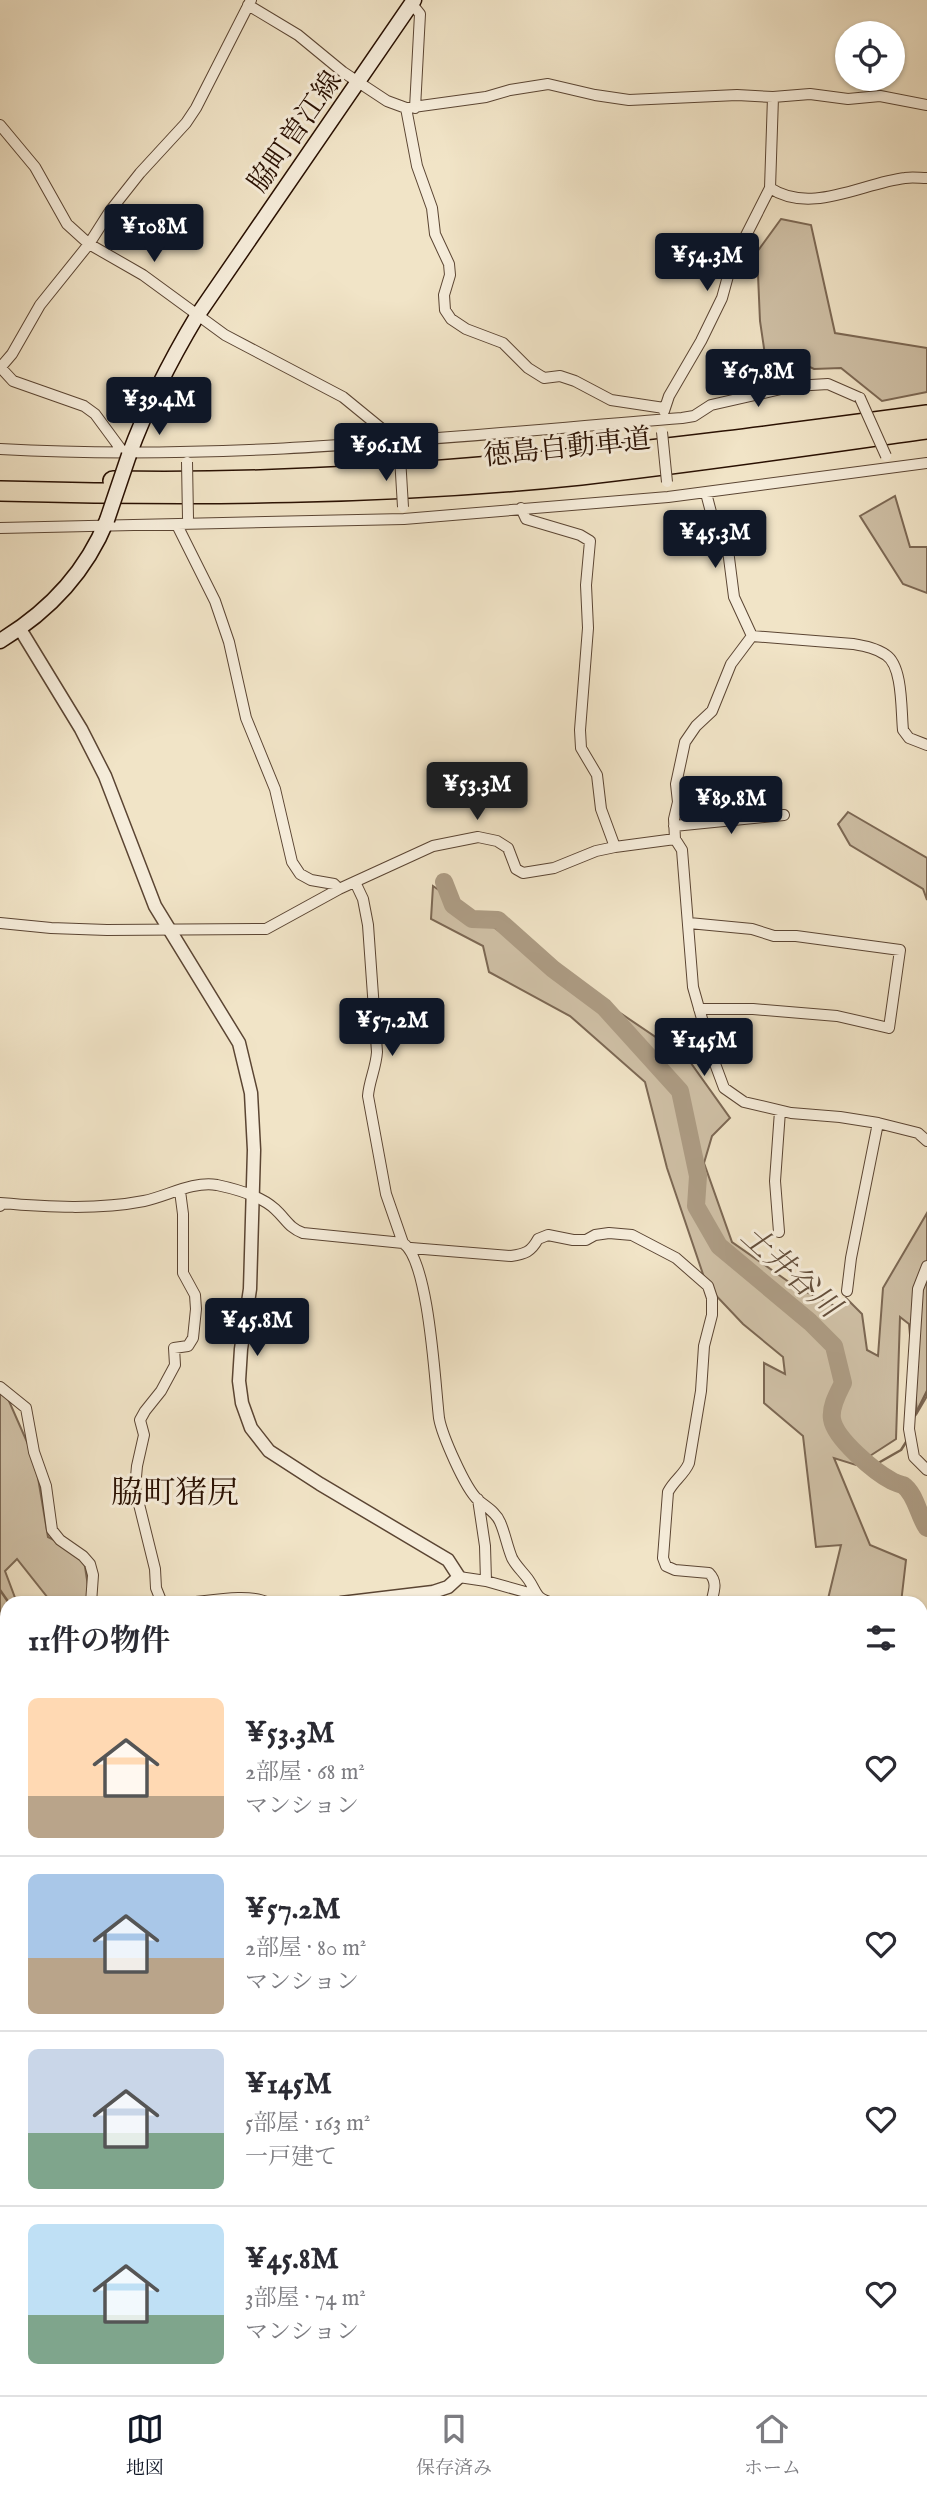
<!DOCTYPE html>
<html lang="ja">
<meta charset="utf-8">
<style>
:root{--surface:#fff;--page:#f2f2f3;--text:#2b2b33;--muted:#7c7c81;--line:#e1e1e2;--accent:#111827}
body{margin:0;font-family:"IM FELL English","Noto Serif JP",serif;background:var(--page);color:var(--text);height:100vh;display:flex;flex-direction:column;font-size:26px;white-space:nowrap}
*{box-sizing:border-box;margin:0}
p{font-size:23px;color:var(--muted)}
.icon{flex:none;width:38px;height:38px;fill:none;stroke:currentColor;stroke-width:2;stroke-linecap:round;stroke-linejoin:round}
.map{position:relative;flex:1;overflow:hidden}
.side{position:absolute;left:0px;top:1596px;width:928px;height:800px;display:flex;flex-direction:column;background:var(--surface);border-radius:21px 21px 0 0;box-shadow:0 2px 5px #0004}
.side>*{flex:none}
.buttons{position:absolute;left:835px;top:21px;display:grid;gap:14px}
.buttons a{display:grid;place-items:center;width:70px;height:70px;border-radius:50%;background:var(--surface);box-shadow:0 2px 5px #0004;font-size:35px}
.price{position:absolute;translate:-50% -60px;padding:0 16px;border-radius:7px;background:var(--accent);color:#fff;font-size:23px;line-height:46px;filter:drop-shadow(0 2px 4px #0008)}
.price::after{content:'';position:absolute;left:50%;top:42px;width:21px;height:16px;margin-left:-10px;background:inherit;clip-path:polygon(0 0,100% 0,50% 100%)}
.price.active{background:#222;color:#fff}
ul{padding:0;list-style:none}
li{display:flex;align-items:center;gap:21px;height:175px;padding:0 28px}
li+li{border-top:2px solid var(--line)}
li span{display:grid;place-items:center;flex:none;width:196px;height:140px;border-radius:10px;color:#555}
li>.icon{margin-inline-start:auto}
span .icon{width:84px;height:84px;fill:#fffc;stroke-width:1}
li b{font-size:30px}
h2{display:flex;justify-content:space-between;align-items:center;height:84px;padding:0 28px;font-size:30px}
.menu{display:flex;justify-content:space-around;align-items:center;height:98px;border-top:2px solid var(--line);background:var(--surface);font-size:19px;color:var(--muted)}
.menu a{display:grid;justify-items:center;gap:4px}
.menu .active{color:var(--accent)}
.map>svg:first-child{display:block}
.green{fill:#cfc0a6;stroke:#7c6854;stroke-width:2}
.lines{fill:none;stroke-linecap:round;stroke-linejoin:round}
.stream{stroke:#786450;stroke-width:2.5}
.river{stroke:#ad9c84;stroke-width:18}
.minor-casing{stroke:#5b4533;stroke-width:12}
.tertiary-casing{stroke:#5b4533;stroke-width:15}
.secondary-casing{stroke:#291002;stroke-width:17}
.primary-casing{stroke:#291002;stroke-width:18}
.trunk-casing{stroke:#291002;stroke-width:20}
.motorway-casing{stroke:#291002;stroke-width:22}
.minor{stroke:#f6eddb;stroke-width:10}
.tertiary{stroke:#f6eddb;stroke-width:12}
.secondary{stroke:#f6eddb;stroke-width:14}
.primary{stroke:#f1e4c7;stroke-width:16}
.trunk{stroke:#f1e4c7;stroke-width:18}
.motorway{stroke:#f1e4c7;stroke-width:19}
.minor-bridge-casing{stroke:#5b4533;stroke-width:12;stroke-linecap:butt}
.secondary-bridge-casing{stroke:#291002;stroke-width:17;stroke-linecap:butt}
.minor-bridge{stroke:#f6eddb;stroke-width:10}
.secondary-bridge{stroke:#f6eddb;stroke-width:14}
.labels{text-anchor:middle;stroke-width:6;stroke-linejoin:round;paint-order:stroke}
.street-label{font-size:28px;fill:#291002;stroke:#f6eddb}
.water-label{font-size:30px;font-style:italic;fill:#644f3c;stroke:#f6eddb}
.quarter-label{font-size:32px;fill:#291002;stroke:#f6eddb}
</style>
<div class="map">
<svg width="927" height="2395" viewBox="0 0 927 2395">
<rect width="100%" height="100%" fill="#f1e4c7"/>
<filter id="stains"><feTurbulence type="fractalNoise" baseFrequency=".00286" numOctaves="4"/><feColorMatrix values="0 0 0 0 .2 0 0 0 0 .09 0 0 0 0 .02 0 0 0 .5 -.17"/></filter>
<radialGradient id="worn" r=".72"><stop offset=".6" stop-color="#630" stop-opacity="0"/><stop offset="1" stop-color="#630" stop-opacity=".3"/></radialGradient>
<path class="green" d="M781 219 811 225 835 333 927 348V392L882 401 841 368 814 369 799 362 765 355 760 321 757 252Z
M895 496 910 547H927V593L903 584 860 516Z
M848 812 927 858V900L923 889 850 845 838 824Z
M433 886 688 1059 730 1118 712 1136 704 1163 732 1242 796 1287 837 1307 846 1298 862 1314 867 1350 878 1356 883 1288 927 1213V1396L917 1413 909 1324 900 1317 896 1439 856 1465 834 1458 870 1545 906 1560 901 1603H827L841 1545 816 1547 803 1436 764 1403V1363L785 1374 783 1357 743 1324 707 1286 667 1168 645 1082 570 1016 489 972 483 946 431 919Z
M0 1392H5L35 1460 48 1537 83 1554 90 1599 88 1603H52L17 1559 5 1571 17 1603H7V1694L0 1672Z
M0 1718 7 1719V1883H0Z"/>
<g class="lines">
<path class="stream" d="M913 1419 927 1391
M873 1466 901 1450 908 1439
M0 1590 9 1603
M0 2126 7 2128
M920 2210 927 2211"/>
<path class="river" d="M444 882 453 905 472 919 498 920 553 969 604 1007 680 1091 698 1176 696 1206 719 1246 810 1322 834 1346 843 1383C838 1393 830 1407 832 1419 835 1439 875 1472 892 1481 893 1482 902 1485 903 1485 916 1494 918 1515 927 1528
M927 1697V1734
M920 1939H927
M920 2138 927 2146"/>
<g class="minor-casing">
<path id="minor" d="M412 4 420 14 415 108
M248 5 298 35 343 72 387 101 406 108 486 97 510 90 548 84 595 95 629 100 737 95 773 97 810 94 848 99 880 96 927 105
M406 108 417 166 432 208 435 234 449 264 450 275 444 295 445 310 451 319 466 329 503 343 528 368 544 378 560 376 575 381 611 400 664 408
M0 125 35 167 67 224 89 244 143 275 225 335 343 397 398 442 400 457
M770 188C811 215 862 183 905 178 912 177 920 178 927 178
M0 367 13 381 84 406 95 414 123 452
M0 368 12 354 40 305 89 244 110 211 140 173 186 123 196 108 251 0
M664 411 669 396 701 341 722 298 731 265 770 188 773 97
M0 449C228 462 455 436 682 418L694 416 711 405 794 386 828 384 860 398
M706 493 712 516 728 550 734 597 752 636
M521 508 526 519 580 535 590 541 586 585 588 628 580 730 581 748 597 775 601 809 615 847
M177 525 215 601 229 642 246 718 275 789 292 862 300 874 311 880 334 884 339 889
M0 528 404 519 668 497 927 463
M752 636 731 664 712 711 696 726 685 742 676 784 678 802 674 819 675 839 682 850 693 987 714 1061 724 1088 744 1102 791 1113 840 1117 878 1123 918 1133 927 1141
M752 636 853 644C864 646 876 648 886 655 903 666 901 711 903 730L909 738 927 745
M674 826 784 815
M355 882 363 899 368 925 377 1052C376 1068 369 1081 368 1096L386 1194 403 1243
M0 923 51 928 107 930 266 929 339 889 433 846 478 837 497 841 508 848 516 869 523 873 554 868 596 851 615 847 675 839
M689 923 752 929 774 936H796L900 950 889 1028 837 1016 753 1009H699
M0 1206V1203C47 1207 98 1210 144 1201 168 1196 192 1181 217 1185 236 1189 261 1196 275 1209 286 1219 289 1228 303 1233L403 1243C429 1260 435 1384 439 1418 442 1435 465 1488 478 1500 486 1507 496 1512 500 1522 505 1533 507 1546 512 1558 516 1566 523 1572 528 1579 538 1593 534 1598 553 1603
M779 1232 775 1181 780 1111
M411 1248 511 1256C525 1254 531 1252 538 1239L548 1235 573 1240H586L595 1235 609 1233 632 1235 676 1258 708 1286 712 1298V1315L704 1346 701 1391 689 1463C684 1475 674 1480 668 1492L663 1558 666 1566 675 1570 709 1573C718 1582 714 1591 711 1603
M927 1266 918 1289 909 1429 914 1457 927 1470
M847 1291 851 1258 878 1123
M0 1387 26 1408 34 1452 46 1486 52 1530 60 1540 83 1556 90 1564 93 1575 91 1603
M478 1499 485 1546 486 1581
M459 1577 486 1581 536 1595
M162 1603 156 1588 155 1569 135 1488 137 1466 144 1435 140 1420 145 1411 161 1391 175 1365 174 1348 188 1346 193 1338 196 1309 195 1295 183 1273V1214L180 1191
M188 1603C210 1601 250 1593 268 1603
M257 2395 258 2389
M845 2395 897 2392"/>
</g>
<g class="tertiary-casing">
<path id="tertiary" d="M20 629 81 729 105 776 155 906 239 1043 251 1093 254 1150 250 1289 241 1349 239 1381 242 1403 251 1428 269 1451 320 1484 448 1560 459 1577 448 1587 433 1592 341 1603
M897 2389V2395"/>
</g>
<g class="secondary-casing">
<path id="secondary" d="M129 455C147 406 170 361 197 316L414 0
M0 641C48 612 86 572 107 520"/>
</g>
<g class="primary-casing">
<path id="primary" d="M0 1905 7 1906
M920 2089 927 2090"/>
</g>
<g class="trunk-casing">
<path id="trunk" d="M920 2077 927 2062"/>
</g>
<g class="motorway-casing">
<path id="motorway" d="M113 481C386 486 657 451 927 415
M0 491C194 496 388 495 581 475 697 462 812 445 927 429"/>
</g>
<use href="#minor" class="minor"/>
<use href="#tertiary" class="tertiary"/>
<use href="#secondary" class="secondary"/>
<use href="#primary" class="primary"/>
<use href="#trunk" class="trunk"/>
<use href="#motorway" class="motorway"/>
<g class="minor-bridge-casing">
<path id="minor-bridge" d="M860 398 886 456
M662 432 667 482
M400 457 403 507
M187 462 188 518"/>
</g>
<g class="secondary-bridge-casing">
<path id="secondary-bridge" d="M107 520 129 455"/>
</g>
<use href="#minor-bridge" class="minor-bridge"/>
<use href="#secondary-bridge" class="secondary-bridge"/>
</g>
<g class="labels">
<g class="street-label">
<text transform="translate(294 131) rotate(-55)" y="10">脇町曽江線</text>
<text transform="translate(567 446) rotate(-6)" y="10">徳島自動車道</text>
</g>
<g class="water-label">
<text transform="translate(791 1271) rotate(42)" y="10">土井谷川</text>
</g>
<g class="quarter-label">
<text x="175" y="1503">脇町猪尻</text>
</g>
</g>
<rect width="100%" height="100%" filter="url(#stains)"/>
<rect width="100%" height="100%" fill="url(#worn)"/>
</svg>
<div class="buttons">
<a><svg class="icon" aria-label="locate" viewBox="0 0 24 24"><circle cx="12" cy="12" r="6"/><path d="M12 2v4M12 18v4M2 12h4M18 12h4"/></svg></a>
</div>
<b class="price" style="left:154px;top:264px">¥108M</b>
<b class="price" style="left:707px;top:293px">¥54.3M</b>
<b class="price" style="left:758px;top:409px">¥67.8M</b>
<b class="price" style="left:159px;top:437px">¥39.4M</b>
<b class="price" style="left:386px;top:483px">¥96.1M</b>
<b class="price" style="left:715px;top:570px">¥45.3M</b>
<b class="price active" style="left:477px;top:822px">¥53.3M</b>
<b class="price" style="left:731px;top:836px">¥89.8M</b>
<b class="price" style="left:392px;top:1058px">¥57.2M</b>
<b class="price" style="left:704px;top:1078px">¥145M</b>
<b class="price" style="left:257px;top:1358px">¥45.8M</b>
<section class="side">
<h2>11件の物件<svg class="icon" aria-label="filters" viewBox="0 0 24 24"><path d="M4 7h16M4 17h16"/><circle cx="9" cy="7" r="2"/><circle cx="15" cy="17" r="2"/></svg></h2>
<ul>
<li><span style="background:linear-gradient(#ffd9b3 70%,#b9a48a 0)"><svg class="icon" aria-label="home" viewBox="0 0 24 24"><path d="M3 11l9-7 9 7M6 9v11h12V9"/></svg></span><div><b>¥53.3M</b><p>2部屋 · 68 m²</p><p>マンション</p></div><svg class="icon" aria-label="heart" viewBox="0 0 24 24"><path d="M12 20l-8-8c-3-5 5-10 8-4 3-6 11-1 8 4z"/></svg></li>
<li><span style="background:linear-gradient(#a9c7e8 60%,#b9a48a 0)"><svg class="icon" aria-label="home" viewBox="0 0 24 24"><path d="M3 11l9-7 9 7M6 9v11h12V9"/></svg></span><div><b>¥57.2M</b><p>2部屋 · 80 m²</p><p>マンション</p></div><svg class="icon" aria-label="heart" viewBox="0 0 24 24"><path d="M12 20l-8-8c-3-5 5-10 8-4 3-6 11-1 8 4z"/></svg></li>
<li><span style="background:linear-gradient(#c9d6e8 60%,#7fa58c 0)"><svg class="icon" aria-label="home" viewBox="0 0 24 24"><path d="M3 11l9-7 9 7M6 9v11h12V9"/></svg></span><div><b>¥145M</b><p>5部屋 · 163 m²</p><p>一戸建て</p></div><svg class="icon" aria-label="heart" viewBox="0 0 24 24"><path d="M12 20l-8-8c-3-5 5-10 8-4 3-6 11-1 8 4z"/></svg></li>
<li><span style="background:linear-gradient(#bfe0f5 65%,#7fa58c 0)"><svg class="icon" aria-label="home" viewBox="0 0 24 24"><path d="M3 11l9-7 9 7M6 9v11h12V9"/></svg></span><div><b>¥45.8M</b><p>3部屋 · 74 m²</p><p>マンション</p></div><svg class="icon" aria-label="heart" viewBox="0 0 24 24"><path d="M12 20l-8-8c-3-5 5-10 8-4 3-6 11-1 8 4z"/></svg></li>
</ul>
</section>
</div>
<nav class="menu">
<a class="active"><svg class="icon" aria-label="map" viewBox="0 0 24 24"><path d="M3 6l6-2 6 2 6-2v14l-6 2-6-2-6 2zM9 4v14M15 6v14"/></svg>地図</a>
<a><svg class="icon" aria-label="saved" viewBox="0 0 24 24"><path d="M7 4h10v16l-5-4-5 4z"/></svg>保存済み</a>
<a><svg class="icon" aria-label="home" viewBox="0 0 24 24"><path d="M3 11l9-7 9 7M6 9v11h12V9"/></svg>ホーム</a>
</nav>
